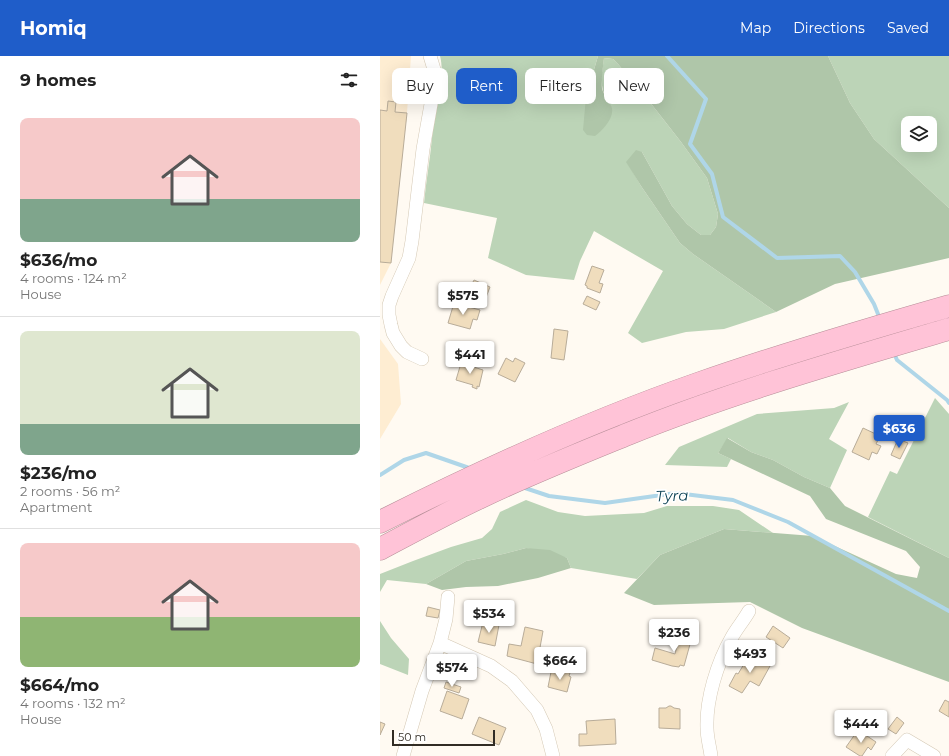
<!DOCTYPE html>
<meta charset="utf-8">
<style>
:root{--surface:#fff;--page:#f2f2f2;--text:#222;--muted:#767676;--line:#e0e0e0;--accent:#1f5dc9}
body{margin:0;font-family:Montserrat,sans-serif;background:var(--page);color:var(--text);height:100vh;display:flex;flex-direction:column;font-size:15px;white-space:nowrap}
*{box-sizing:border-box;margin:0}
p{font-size:13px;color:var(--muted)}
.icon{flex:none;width:22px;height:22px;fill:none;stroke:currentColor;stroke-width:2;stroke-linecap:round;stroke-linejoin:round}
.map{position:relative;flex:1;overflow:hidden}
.panel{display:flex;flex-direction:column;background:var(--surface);width:380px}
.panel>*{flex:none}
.banner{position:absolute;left:12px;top:12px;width:380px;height:36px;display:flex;gap:8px}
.buttons{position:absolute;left:521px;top:60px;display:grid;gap:8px}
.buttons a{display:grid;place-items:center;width:36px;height:36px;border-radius:8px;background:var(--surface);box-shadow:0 4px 16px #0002;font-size:20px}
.scale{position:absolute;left:12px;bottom:10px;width:103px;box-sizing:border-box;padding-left:4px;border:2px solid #312c24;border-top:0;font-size:11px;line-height:14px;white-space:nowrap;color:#312c24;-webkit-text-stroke:3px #fff;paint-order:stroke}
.price{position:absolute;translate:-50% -34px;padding:0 9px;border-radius:4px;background:#fff;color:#222;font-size:13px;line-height:26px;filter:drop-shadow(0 1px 2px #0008)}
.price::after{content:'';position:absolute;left:50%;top:24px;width:12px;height:9px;margin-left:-6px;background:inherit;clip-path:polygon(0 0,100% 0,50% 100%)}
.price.active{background:var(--accent);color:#fff}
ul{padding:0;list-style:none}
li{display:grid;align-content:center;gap:8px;height:212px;padding:0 20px}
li+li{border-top:1px solid var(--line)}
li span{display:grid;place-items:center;height:124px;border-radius:8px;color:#555}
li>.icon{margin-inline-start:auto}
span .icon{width:72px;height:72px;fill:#fffc;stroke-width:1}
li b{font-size:17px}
h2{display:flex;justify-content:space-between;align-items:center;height:48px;padding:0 20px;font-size:17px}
.tag{padding:0 14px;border-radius:8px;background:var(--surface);box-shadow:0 4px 16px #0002;font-size:14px;line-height:36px}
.tag.active{background:var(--accent);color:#fff}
header{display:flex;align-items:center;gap:24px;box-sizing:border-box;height:56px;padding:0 20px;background:var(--accent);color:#fff}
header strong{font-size:19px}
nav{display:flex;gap:22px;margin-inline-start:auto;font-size:14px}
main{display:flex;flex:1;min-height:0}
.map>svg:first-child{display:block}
.built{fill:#feedd2}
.green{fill:#bcd4b7;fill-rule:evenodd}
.forest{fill:#afc6a9}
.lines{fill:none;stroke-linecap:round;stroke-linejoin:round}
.stream{stroke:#afd6e8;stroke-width:4}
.building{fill:#f0ddbd;stroke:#b8ac99}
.street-casing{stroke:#d4c8b4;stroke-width:14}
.highway-casing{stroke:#b78e98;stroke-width:23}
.street{stroke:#fff;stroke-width:13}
.highway{stroke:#ffc3d7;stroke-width:22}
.labels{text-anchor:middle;stroke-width:3.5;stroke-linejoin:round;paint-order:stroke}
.water-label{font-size:15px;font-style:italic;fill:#093f52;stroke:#fff}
</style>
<header>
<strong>Homiq</strong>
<nav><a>Map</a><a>Directions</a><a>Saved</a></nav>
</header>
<main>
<section class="panel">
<h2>9 homes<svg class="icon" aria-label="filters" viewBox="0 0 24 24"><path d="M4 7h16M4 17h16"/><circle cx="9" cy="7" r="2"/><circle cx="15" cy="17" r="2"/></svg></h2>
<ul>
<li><span style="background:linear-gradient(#f6c9c9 65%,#7fa58c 0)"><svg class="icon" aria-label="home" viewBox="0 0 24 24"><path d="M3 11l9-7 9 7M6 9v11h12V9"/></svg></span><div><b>$636/mo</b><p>4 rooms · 124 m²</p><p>House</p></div></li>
<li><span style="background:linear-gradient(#dfe7d0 75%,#7fa58c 0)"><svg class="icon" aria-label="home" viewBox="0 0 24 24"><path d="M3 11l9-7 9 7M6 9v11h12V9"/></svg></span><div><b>$236/mo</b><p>2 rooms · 56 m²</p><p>Apartment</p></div></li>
<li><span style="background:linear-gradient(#f6c9c9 60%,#8fb573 0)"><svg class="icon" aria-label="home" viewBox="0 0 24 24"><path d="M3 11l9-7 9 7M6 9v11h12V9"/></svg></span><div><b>$664/mo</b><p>4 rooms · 132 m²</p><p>House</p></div></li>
</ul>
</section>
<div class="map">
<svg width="569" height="700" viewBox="0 0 569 700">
<rect width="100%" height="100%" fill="#fffaf2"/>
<path class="built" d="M0 0H31L27 57 11 207 0 229Z
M0 283 18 308 21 348 0 383Z"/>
<path class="green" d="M60 0H218L206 41 232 53 223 35 221 24 224 2 233 3 238 8 269 45 301 86 327 122 338 158 336 171 330 179H321L307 168 292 150 262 96 247 106 261 130 300 187 313 198 396 256 344 273 306 276 262 287 248 277 283 215 214 175 200 205 194 224 146 219 108 202 117 162 44 147C46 125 50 104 52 82 54 60 66 21 60 0Z
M448 0H569V152L494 83 470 47ZM528 67H550V89H528Z
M555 342 569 358V502L488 461 510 415 517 418Z
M469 346 449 383 467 394 450 432 424 421 393 404 371 396 348 382 338 397 351 403 347 411 285 409 299 391 377 358 454 352Z
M146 444 178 456 205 460 264 457 287 450H333L359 454 393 477 344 473 280 499 257 523 191 512 187 502 146 492 123 498 86 505 46 528 7 524 0 536V518L33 505 71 491 102 482 112 473 120 456Z
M0 565 11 582 29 603 28 619 0 608Z"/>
<path class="forest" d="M218 0H448L470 47 494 83 569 152V202L455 228 396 256 313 198 300 187 261 130 246 106 256 94 262 96 292 150 307 168 321 179H330L336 171 338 158 327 122 301 86 269 45 238 8 233 3 224 2C223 12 221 23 222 33 224 40 230 46 232 52 234 63 222 75 215 80L207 79 203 74 206 41Z
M347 382 371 396 393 404 424 421 450 432 465 450 569 502V626L422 572 370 546 274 549 244 537 280 499 344 473 433 480 516 518 537 522 540 511 526 495 446 463 430 440 338 397Z
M146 492 170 494 187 502 191 512 158 522 118 530 86 531 62 534 46 528 86 505 123 498Z"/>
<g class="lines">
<path class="stream" d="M287 0 326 43 310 88 332 118 343 161 397 202 460 200 475 216 494 248 500 263
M514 297 517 304 567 344 569 347
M0 419 24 404 46 397 92 413
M142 431 169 440 225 447 296 437 353 444 408 466 569 555"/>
</g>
<path class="building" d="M8 45 16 46 15 56 27 57 11 207 0 206V54L7 55Z
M212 210 224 214 219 227 223 228 220 237 207 232V230L205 229Z
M94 224 110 231 105 244 88 236Z
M207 240 220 246 216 254 203 248Z
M74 247 100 254 97 264 93 263 90 273 68 267Z
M174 273 188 275 184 304 171 302Z
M126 302 133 306 135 302 145 307 135 326 118 318Z
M81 307 103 314 99 331 97 330V333L92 331 93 329 76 324Z
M483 372 500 380 496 388 501 390 497 398 492 396 489 404 472 396Z
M518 383 528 387 520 403 511 399Z
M48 551 60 554 58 562 46 560Z
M103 566 119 569 115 590 98 586Z
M393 570 410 582 403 592 386 581Z
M145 571 163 575 157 608 127 600 129 588 141 590Z
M300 578 312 581 304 610 300 609 299 611 292 610 272 604 275 592 295 598Z
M370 598 390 610 379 630 370 625 362 637 349 630 356 617 358 618Z
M183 615 190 617 189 620 191 621 187 636 168 631 171 616 182 618Z
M66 626 81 631 79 637 64 632Z
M67 635 89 643 82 663 60 655Z
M565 644 569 646V661L559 655Z
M289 650H291L294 652 300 653V673L279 672V652H286Z
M99 661 126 672 119 689 92 678Z
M517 661 524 667 516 678 508 673Z
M235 663 236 688 199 690V678H207L206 665Z
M0 666 5 668 0 679Z
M478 674 496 686 491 694 488 691 482 700H480L466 691Z"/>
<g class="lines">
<g class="street-casing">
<path id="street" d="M42 303 27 296 21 290 13 277 11 269 9 259V249L12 240 29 202 32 185 43 93 56 20 50 0
M60 587 111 610 132 625 157 654 166 673 173 700
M23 700 42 635 60 587 66 563 68 541
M331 700C330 691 327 682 327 672 326 643 337 607 352 581 357 572 364 564 369 555
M512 700 527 684 554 700"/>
</g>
<g class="highway-casing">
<path id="highway" d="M0 466C103 414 208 366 317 328 400 299 485 274 569 250
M0 493C34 475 67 457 101 441 149 418 199 398 248 378 352 336 461 305 569 273"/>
</g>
<use href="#street" class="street"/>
<use href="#highway" class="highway"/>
</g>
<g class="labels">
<g class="water-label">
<text transform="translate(292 440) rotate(-2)" y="5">Tyra</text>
</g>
</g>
</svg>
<div class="buttons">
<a><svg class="icon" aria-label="layers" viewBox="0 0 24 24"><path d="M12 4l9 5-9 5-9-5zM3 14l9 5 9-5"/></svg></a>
</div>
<div class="scale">50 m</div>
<b class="price" style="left:83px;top:260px">$575</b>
<b class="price" style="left:90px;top:319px">$441</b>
<b class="price active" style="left:519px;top:393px">$636</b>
<b class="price" style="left:109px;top:578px">$534</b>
<b class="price" style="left:294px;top:597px">$236</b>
<b class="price" style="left:370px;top:618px">$493</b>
<b class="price" style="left:180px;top:625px">$664</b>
<b class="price" style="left:72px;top:632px">$574</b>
<b class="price" style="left:481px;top:688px">$444</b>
<div class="banner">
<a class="tag">Buy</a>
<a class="tag active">Rent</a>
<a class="tag">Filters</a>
<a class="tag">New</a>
</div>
</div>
</main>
